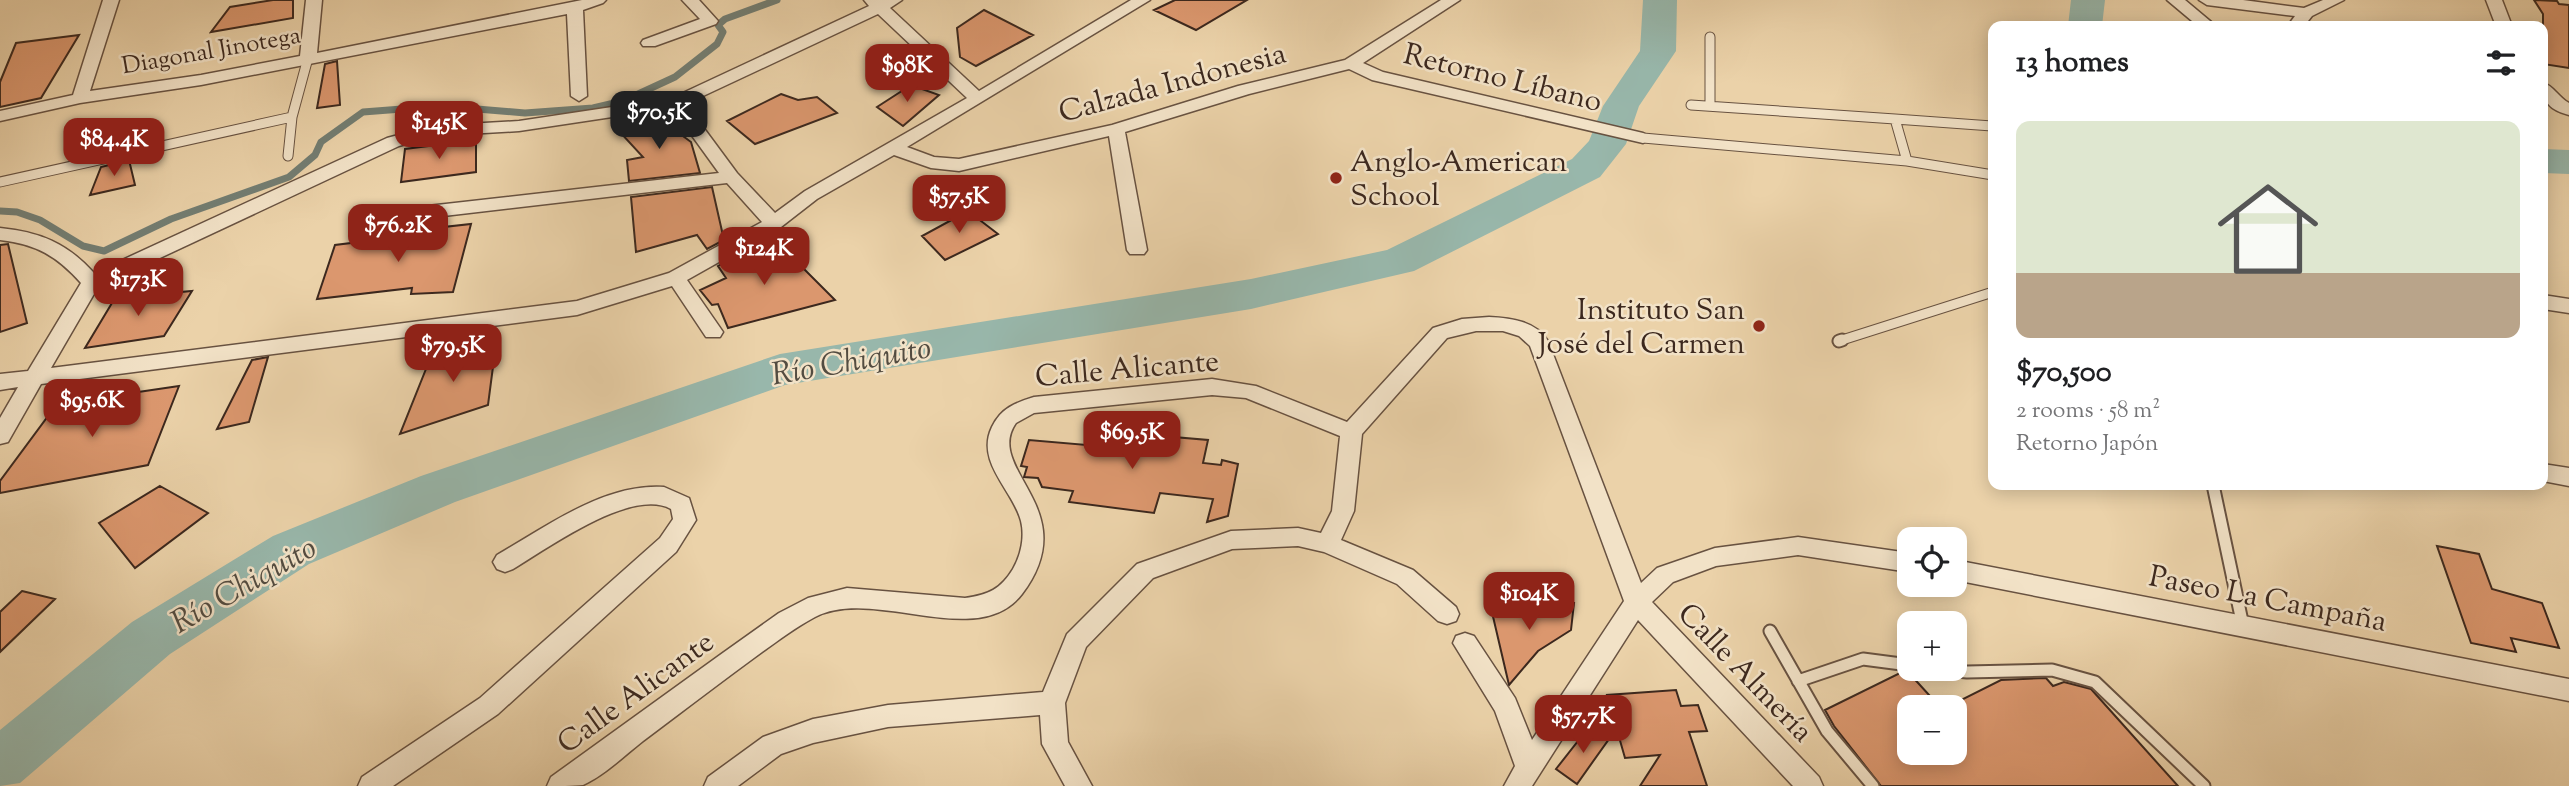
<!DOCTYPE html>
<meta charset="utf-8">
<style>
:root{--surface:#fff;--page:#f6f6f6;--text:#202124;--muted:#757577;--line:#e0e0e0;--accent:#8f2418}
body{margin:0;font-family:"Sorts Mill Goudy",serif;background:var(--page);color:var(--text);height:100vh;display:flex;flex-direction:column;font-size:26px;white-space:nowrap}
*{box-sizing:border-box;margin:0}
p{font-size:23px;color:var(--muted)}
.icon{flex:none;width:38px;height:38px;fill:none;stroke:currentColor;stroke-width:2;stroke-linecap:round;stroke-linejoin:round}
.map{position:relative;flex:1;overflow:hidden}
.side{position:absolute;left:1988px;top:21px;width:560px;height:469px;display:flex;flex-direction:column;background:var(--surface);border-radius:14px;box-shadow:0 4px 18px #0003}
.side>*{flex:none}
.controls{position:absolute;left:1897px;top:527px;display:grid;gap:14px}
.controls a{display:grid;place-items:center;width:70px;height:70px;border-radius:14px;background:var(--surface);box-shadow:0 4px 18px #0003;font-size:35px}
.price{position:absolute;translate:-50% -60px;padding:0 16px;border-radius:14px;background:var(--accent);color:#fff;font-size:23px;line-height:46px;filter:drop-shadow(0 2px 4px #0008)}
.price::after{content:'';position:absolute;left:50%;top:42px;width:21px;height:16px;margin-left:-10px;background:inherit;clip-path:polygon(0 0,100% 0,50% 100%)}
.price.current{background:#222;color:#fff}
ul{padding:0;list-style:none}
li{display:grid;align-content:center;gap:14px;height:371px;padding:0 28px}
li+li{border-top:2px solid var(--line)}
li span{display:grid;place-items:center;height:217px;border-radius:14px;color:#555}
li>.icon{margin-inline-start:auto}
span .icon{width:126px;height:126px;fill:#fffc;stroke-width:1}
li b{font-size:30px}
h2{display:flex;justify-content:space-between;align-items:center;height:84px;padding:0 28px;font-size:30px}
.map>svg:first-child{display:block}
.lines{fill:none;stroke-linecap:round;stroke-linejoin:round}
.stream{stroke:#737e73;stroke-width:7}
.river{fill:#98b7ab;fill-rule:evenodd}
.building{fill:#db976e;stroke:#3c281e;stroke-width:2}
.lane-far1-casing{stroke:#685241;stroke-width:11}
.lane-casing{stroke:#685241;stroke-width:15}
.street-casing{stroke:#685241;stroke-width:3}
.lane-far1{stroke:#f2e2c7;stroke-width:9}
.lane{stroke:#f2e2c7;stroke-width:11}
.street{fill:#f2e2c7;fill-rule:evenodd}
.poi-dot{fill:#8f2418;stroke:#f2e2c7;stroke-width:2.5}
.labels{text-anchor:middle;stroke-width:5;stroke-linejoin:round;paint-order:stroke}
.far-street-label{font-size:24px;fill:#3c281e;stroke:#f2e2c7}
.street-label{font-size:30px;fill:#3c281e;stroke:#f2e2c7}
.poi-label{font-size:30px;fill:#3c281e;stroke:#f2e2c7;text-anchor:start}
.water-label{font-size:32px;font-style:italic;fill:#534c41;stroke:#f2e2c7}
</style>
<div class="map">
<svg width="2569" height="786" viewBox="0 0 2569 786">
<rect width="100%" height="100%" fill="#ebd2a9"/>
<filter id="stains"><feTurbulence type="fractalNoise" baseFrequency=".00286" numOctaves="4"/><feColorMatrix values="0 0 0 0 .2 0 0 0 0 .09 0 0 0 0 .02 0 0 0 .5 -.17"/></filter>
<radialGradient id="worn" r=".72"><stop offset=".6" stop-color="#630" stop-opacity="0"/><stop offset="1" stop-color="#630" stop-opacity=".3"/></radialGradient>
<g class="lines">
<path class="stream" d="M0 211 17 212 40 220 83 246 104 251 171 219 289 177 315 155 321 142 363 112 441 106 525 113 593 108 623 101 675 77 717 44 723 32 718 25 725 19 777 0"/>
<path class="river" d="M1643 0H1677L1676 51 1639 106 1626 144 1600 177 1414 271 1251 309 785 385 455 502 309 564 170 654 20 783 0 786V730L132 622 273 536 421 476 780 354 1251 279 1387 250 1572 159 1589 141 1603 106 1640 51Z
M2071 0H2105L2102 26H2068Z
M2543 149 2569 150V174L2543 173Z"/>
</g>
<path class="building" d="M273 0H293V18L211 32 230 7Z
M1175 0H1247L1196 30 1154 10Z
M2534 0 2557 1 2559 4 2569 5V68L2543 64V14Z
M984 10 1033 35 976 66 960 57 957 28Z
M79 35 41 98 0 107V82L16 43Z
M337 61 340 105 317 108 325 64Z
M911 85 939 95 903 126 877 107Z
M781 94 798 100 817 97 837 113 755 144 727 121Z
M660 119 691 142 700 173 629 181 627 160 643 157 618 130 631 122 640 124Z
M476 140V172L401 182 405 149Z
M129 160 135 185 90 195 101 167Z
M712 187 724 240 707 249 697 235 636 252 631 197Z
M968 211 998 234 945 260 922 236Z
M471 224 453 292 411 294 412 288 317 299 335 245 425 234 426 229Z
M8 244 27 323 0 332V245Z
M759 244 765 250 779 244 835 300 728 328 718 304 712 305 700 290 726 278 718 266Z
M192 291 164 336 85 348 115 298Z
M497 336 488 405 400 434 432 354Z
M268 357 249 422 217 429 252 360Z
M179 386 148 465 0 493V481L57 404Z
M1103 431 1208 440 1203 463 1221 465 1222 460 1238 464 1228 516 1207 522 1213 499 1160 493 1154 513 1069 502 1073 491 1042 487 1038 478 1024 477 1027 467 1021 466 1029 440 1098 446Z
M160 486 208 513 135 568 99 523Z
M2437 546 2479 554 2492 589 2542 603 2559 648 2511 638 2516 652 2471 643Z
M22 591 55 599 0 652V612Z
M1574 603 1571 630 1538 651 1509 685 1491 608Z
M1902 672 1909 673 1940 707H1909V752H1955V703L2001 680 2046 678 2053 686 2064 682 2091 689 2178 786H1881L1834 726 1825 710Z
M1676 690 1681 706 1698 705 1707 731 1689 732 1707 786H1640L1660 755 1625 758 1607 695Z
M1589 727 1609 739 1577 784 1556 769Z"/>
<g class="lines">
<g class="lane-far1-casing">
<path id="lane-far1" d="M1710 37V106
M1691 105 1895 119 1907 161
M1895 119 1992 126
M1643 138 1907 161 1993 175
M288 156 292 117 308 58
M0 182 292 117
M1839 341 1993 292"/>
</g>
<g class="lane-casing">
<path id="lane" d="M1839 341 1842 340
M2213 485 2243 626
M1770 631 1827 731 1873 786
M1923 668 1967 672 2052 670 2095 682 2204 786
M1798 681 1863 659 1909 665"/>
</g>
<g class="street-casing">
<path id="street" d="M103 0H119L90 91 201 75 300 56 306 0H322L317 53 582 0H606L603 3 583 10 587 96 579 101 571 96 567 14 201 85 80 103 0 121V111L73 95Z
M682 0H699L718 21 716 24 655 46H643L641 43 643 40 700 19Z
M864 0H902L890 8 979 91 1131 0H1150L907 147 934 157 959 159 1112 125 1238 86 1345 60 1441 0H1460L1363 63 1383 72 1643 133 1652 138 1643 143 1372 80 1349 69 1249 94 1125 132 1147 250 1144 254H1130L1127 250 1109 136 959 171 931 168 894 155 817 199 781 227 687 280 723 332 720 337H706L672 286 577 315 41 384 8 442 0 444V418L18 387 0 390V374L28 371 81 283C57 256 36 244 0 240V228C40 232 67 243 94 273L387 138 432 126 519 121 672 98 869 6ZM878 14 967 98 805 191 775 213 737 173 686 104ZM672 108 719 173 401 209 392 215 401 221 727 183 762 222 669 273 577 301 51 368 98 287 399 146 433 136 519 131Z
M2167 0H2185L2216 26H2198Z
M2199 0H2243L2304 8 2323 0H2344L2312 16 2304 26H2291L2289 24 2295 16 2207 5Z
M2486 0H2502L2512 26H2496Z
M2543 83C2553 85 2559 98 2569 103V115C2550 110 2542 102 2543 83Z
M2543 295 2569 299V313L2543 309Z
M1489 317C1511 318 1536 321 1548 341L1641 583 1657 568 1715 548 1798 537 1909 553V572L1798 555 1716 566 1673 582 1652 602 1819 777 1823 786H1793L1638 620 1532 786H1504L1515 766 1495 711 1453 643 1456 636 1465 633 1474 636 1515 698 1532 740 1624 601 1530 346 1519 336 1503 331H1476L1447 338 1362 434 1354 511 1341 540 1413 570 1456 607 1459 614 1456 621 1447 624 1438 621 1397 584 1324 552 1298 546 1232 549 1153 578 1086 647 1065 703 1068 742 1092 786H1065L1042 744 1040 715 888 727 813 743 781 754 738 786H704L708 777 763 737 813 719 888 705 1043 692 1067 634 1137 564 1231 531 1298 528 1321 533 1332 511 1340 436 1246 398 1212 395 1034 413 1016 423C983 470 1086 509 1022 594 978 652 873 586 815 617 796 627 779 640 762 652 722 681 683 711 643 741 625 755 605 775 583 785 574 786 557 786 547 786L551 777 720 655 779 613 808 598 847 588 965 598C988 595 1001 589 1013 569 1021 555 1025 537 1021 521 1013 490 975 462 992 427 1001 408 1015 403 1034 397L1212 379 1256 386 1347 422 1433 328 1462 319Z
M2543 464 2569 468V486L2543 481Z
M664 487 689 498 696 520 676 552 498 714 393 786H358L362 777 480 698 660 538 673 519 671 509C632 487 548 548 513 569L505 572 497 569 493 562 497 555C546 527 604 483 664 487Z
M1955 560 2569 679V701L1955 580Z"/>
</g>
<use href="#lane-far1" class="lane-far1"/>
<use href="#lane" class="lane"/>
<use href="#street" class="street"/>
</g>
<g class="poi-dot">
<circle cx="1336" cy="178" r="7"/>
<circle cx="1759" cy="326" r="7"/>
</g>
<g class="labels">
<g class="far-street-label">
<text transform="translate(211 50) rotate(-10)" y="8">Diagonal Jinotega</text>
</g>
<g class="street-label">
<text transform="translate(1503 77) rotate(14)" y="10">Retorno Líbano</text>
<text transform="translate(1172 82) rotate(-15)" y="10">Calzada Indonesia</text>
<text transform="translate(1127 368) rotate(-5)" y="10">Calle Alicante</text>
<text transform="translate(2268 598) rotate(11)" y="10">Paseo La Campaña</text>
<text transform="translate(1746 672) rotate(46)" y="10">Calle Almería</text>
<text transform="translate(635 692) rotate(-36)" y="10">Calle Alicante</text>
</g>
<g class="poi-label">
<text x="1350" y="171">Anglo-American<tspan x="1350" dy="34">School</tspan></text>
<text x="1745" y="319" text-anchor="end">Instituto San<tspan x="1745" dy="34">José del Carmen</tspan></text>
</g>
<g class="water-label">
<text transform="translate(851 360) rotate(-10)" y="11">Río Chiquito</text>
<text transform="translate(243 584) rotate(-30)" y="11">Río Chiquito</text>
</g>
</g>
<rect width="100%" height="100%" filter="url(#stains)"/>
<rect width="100%" height="100%" fill="url(#worn)"/>
</svg>
<div class="controls">
<a><svg class="icon" aria-label="locate" viewBox="0 0 24 24"><circle cx="12" cy="12" r="6"/><path d="M12 2v4M12 18v4M2 12h4M18 12h4"/></svg></a>
<a>+</a>
<a>−</a>
</div>
<b class="price" style="left:907px;top:104px">$98K</b>
<b class="price current" style="left:659px;top:151px">$70.5K</b>
<b class="price" style="left:439px;top:161px">$145K</b>
<b class="price" style="left:114px;top:178px">$84.4K</b>
<b class="price" style="left:959px;top:235px">$57.5K</b>
<b class="price" style="left:398px;top:264px">$76.2K</b>
<b class="price" style="left:764px;top:287px">$124K</b>
<b class="price" style="left:138px;top:318px">$173K</b>
<b class="price" style="left:453px;top:384px">$79.5K</b>
<b class="price" style="left:92px;top:439px">$95.6K</b>
<b class="price" style="left:1132px;top:471px">$69.5K</b>
<b class="price" style="left:1529px;top:632px">$104K</b>
<b class="price" style="left:1583px;top:755px">$57.7K</b>
<section class="side">
<h2>13 homes<svg class="icon" aria-label="filters" viewBox="0 0 24 24"><path d="M4 7h16M4 17h16"/><circle cx="9" cy="7" r="2"/><circle cx="15" cy="17" r="2"/></svg></h2>
<ul>
<li><span style="background:linear-gradient(#dfe7d0 70%,#b9a48a 0)"><svg class="icon" aria-label="home" viewBox="0 0 24 24"><path d="M3 11l9-7 9 7M6 9v11h12V9"/></svg></span><div><b>$70,500</b><p>2 rooms · 58 m²</p><p>Retorno Japón</p></div></li>
</ul>
</section>
</div>
